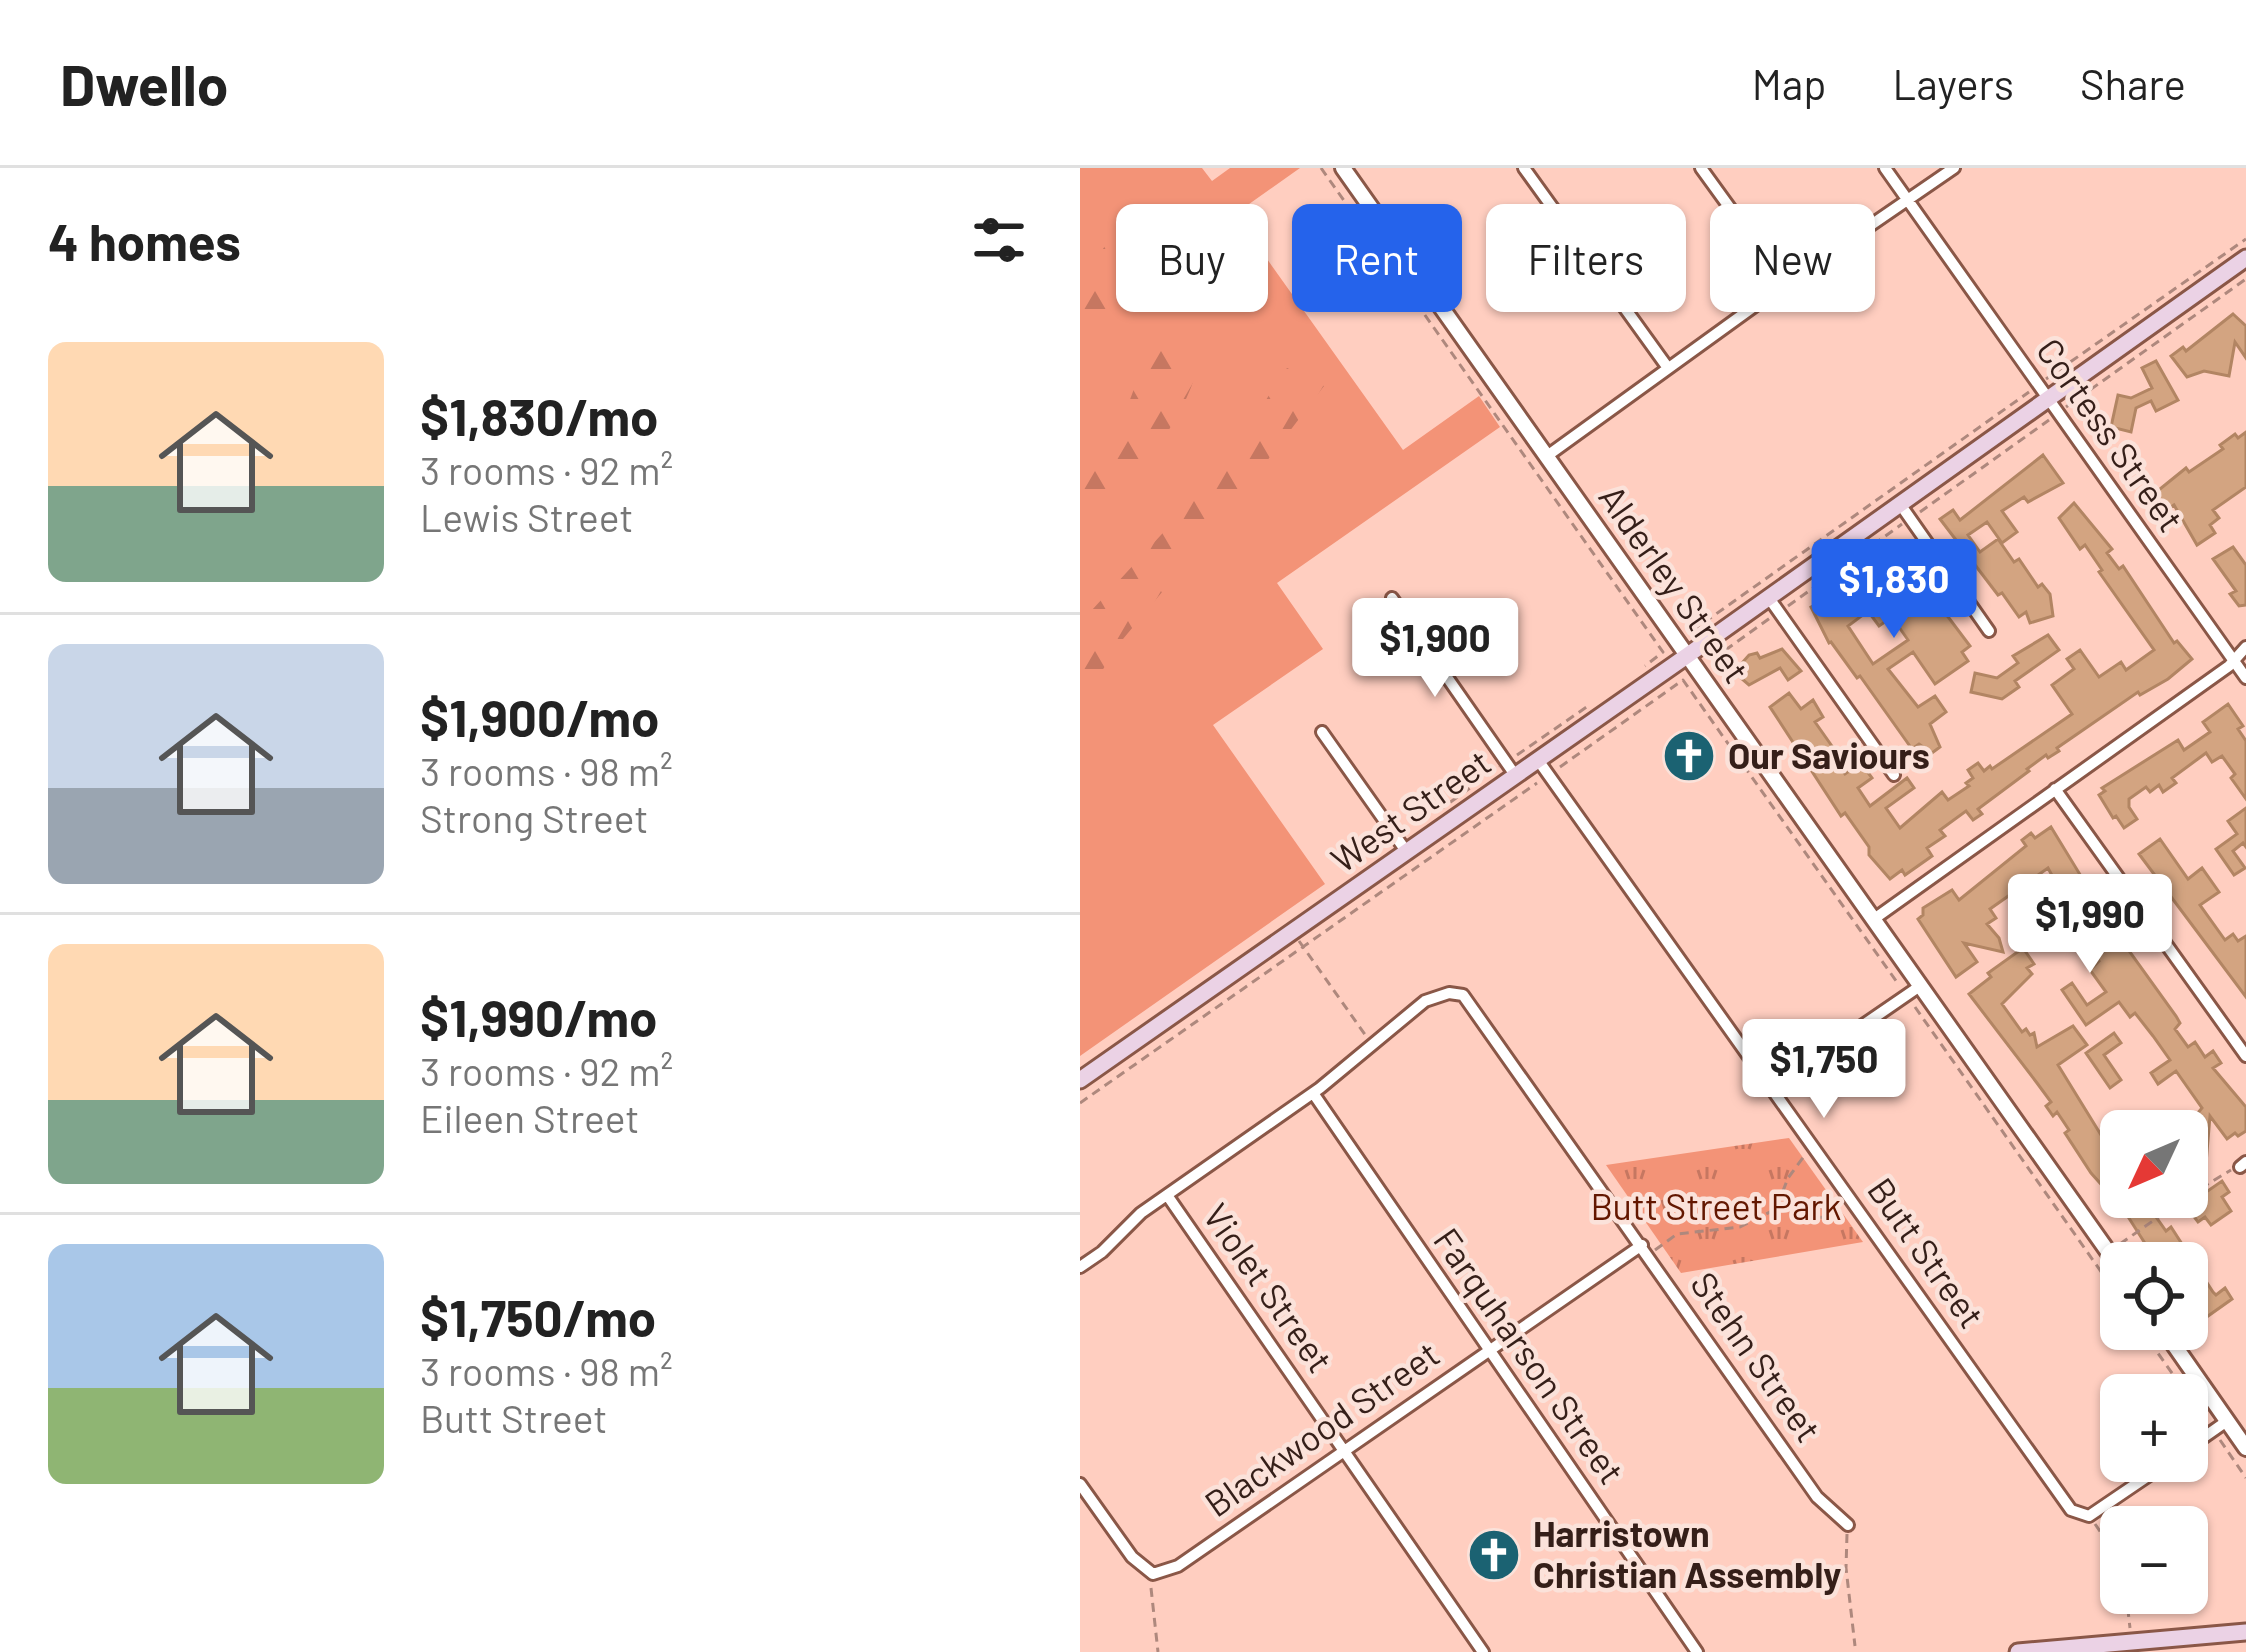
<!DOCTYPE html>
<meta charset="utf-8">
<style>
:root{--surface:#fff;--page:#f6f6f6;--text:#222;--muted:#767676;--line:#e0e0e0;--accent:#2563eb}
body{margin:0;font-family:Barlow,sans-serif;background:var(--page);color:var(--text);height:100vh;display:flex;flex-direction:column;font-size:45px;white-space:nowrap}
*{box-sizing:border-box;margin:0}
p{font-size:39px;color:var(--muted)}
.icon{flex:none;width:66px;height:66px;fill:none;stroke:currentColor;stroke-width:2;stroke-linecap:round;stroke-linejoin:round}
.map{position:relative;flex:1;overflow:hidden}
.side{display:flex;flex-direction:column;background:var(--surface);width:1080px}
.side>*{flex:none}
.hud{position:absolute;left:36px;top:36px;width:948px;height:108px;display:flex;gap:24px}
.needle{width:78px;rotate:226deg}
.fabs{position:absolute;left:1020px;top:942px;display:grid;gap:24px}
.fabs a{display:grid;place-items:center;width:108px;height:108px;border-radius:18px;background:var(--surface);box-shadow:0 3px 9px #0004;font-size:60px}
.price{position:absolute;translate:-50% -102px;padding:0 27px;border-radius:12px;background:#fff;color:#222;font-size:39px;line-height:78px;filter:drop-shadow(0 3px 6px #0008)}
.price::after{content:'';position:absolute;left:50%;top:72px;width:36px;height:27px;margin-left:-18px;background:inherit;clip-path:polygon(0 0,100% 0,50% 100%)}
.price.current{background:var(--accent);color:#fff}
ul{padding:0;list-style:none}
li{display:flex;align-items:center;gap:36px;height:300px;padding:0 48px}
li+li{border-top:3px solid var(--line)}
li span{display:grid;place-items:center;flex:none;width:336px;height:240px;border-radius:18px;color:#555}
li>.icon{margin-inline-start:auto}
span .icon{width:144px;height:144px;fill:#fffc;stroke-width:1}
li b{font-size:51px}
h2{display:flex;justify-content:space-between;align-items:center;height:144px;padding:0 48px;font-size:51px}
.chip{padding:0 42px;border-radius:18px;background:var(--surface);box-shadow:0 3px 9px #0004;font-size:42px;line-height:108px}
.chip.current{background:var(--accent);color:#fff}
header{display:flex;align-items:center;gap:72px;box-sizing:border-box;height:168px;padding:0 60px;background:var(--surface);border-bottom:3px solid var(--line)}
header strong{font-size:57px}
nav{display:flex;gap:66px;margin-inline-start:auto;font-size:42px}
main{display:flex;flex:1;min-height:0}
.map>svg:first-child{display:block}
.grass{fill:#f39377}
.forest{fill:url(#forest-firs)}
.park{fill:url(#park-tufts)}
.building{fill:#d3a481;stroke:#b28563;stroke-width:3;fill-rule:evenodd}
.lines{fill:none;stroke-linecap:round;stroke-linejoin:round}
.minor-casing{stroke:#8a5747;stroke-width:16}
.tertiary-casing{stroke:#8a5747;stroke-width:20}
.secondary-casing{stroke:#8a5747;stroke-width:21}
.path{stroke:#ae887d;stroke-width:3;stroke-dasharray:9 6;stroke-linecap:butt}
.minor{stroke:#fff;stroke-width:10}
.tertiary{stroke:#fff;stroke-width:14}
.secondary{stroke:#ebd2e5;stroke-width:15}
.labels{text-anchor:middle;stroke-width:9;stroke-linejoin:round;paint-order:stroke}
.street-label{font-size:36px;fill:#351f19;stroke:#fbe2da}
.poi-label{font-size:36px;font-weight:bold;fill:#351f19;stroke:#fbe2da;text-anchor:start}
.park-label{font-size:36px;fill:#631700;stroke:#fbe2da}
</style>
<header>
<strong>Dwello</strong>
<nav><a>Map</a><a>Layers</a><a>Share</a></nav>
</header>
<main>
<section class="side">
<h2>4 homes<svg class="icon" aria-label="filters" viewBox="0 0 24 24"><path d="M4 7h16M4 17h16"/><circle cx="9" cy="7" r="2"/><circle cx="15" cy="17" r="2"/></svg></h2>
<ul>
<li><span style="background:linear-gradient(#ffd9b3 60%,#7fa58c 0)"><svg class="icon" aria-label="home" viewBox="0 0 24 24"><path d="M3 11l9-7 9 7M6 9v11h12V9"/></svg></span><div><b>$1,830/mo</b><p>3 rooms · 92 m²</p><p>Lewis Street</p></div></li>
<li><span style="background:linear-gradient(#c9d6e8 60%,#9aa5b1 0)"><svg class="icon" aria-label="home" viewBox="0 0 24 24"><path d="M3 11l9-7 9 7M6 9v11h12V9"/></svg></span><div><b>$1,900/mo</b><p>3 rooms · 98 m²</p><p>Strong Street</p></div></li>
<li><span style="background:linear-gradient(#ffd9b3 65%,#7fa58c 0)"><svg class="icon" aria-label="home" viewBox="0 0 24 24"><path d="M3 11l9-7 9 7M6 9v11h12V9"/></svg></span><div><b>$1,990/mo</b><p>3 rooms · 92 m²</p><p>Eileen Street</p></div></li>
<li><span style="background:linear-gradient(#a9c7e8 60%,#8fb573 0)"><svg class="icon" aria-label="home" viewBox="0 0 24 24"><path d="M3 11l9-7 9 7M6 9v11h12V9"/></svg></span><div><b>$1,750/mo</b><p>3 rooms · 98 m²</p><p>Butt Street</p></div></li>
</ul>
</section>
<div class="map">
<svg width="1166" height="1484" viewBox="0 0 1166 1484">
<defs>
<pattern id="forest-firs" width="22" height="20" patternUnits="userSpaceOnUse" patternTransform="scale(3)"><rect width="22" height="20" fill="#f39377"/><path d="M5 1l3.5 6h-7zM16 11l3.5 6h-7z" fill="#c67761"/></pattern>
<pattern id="park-tufts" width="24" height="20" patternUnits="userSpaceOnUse" patternTransform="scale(3)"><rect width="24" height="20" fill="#f39377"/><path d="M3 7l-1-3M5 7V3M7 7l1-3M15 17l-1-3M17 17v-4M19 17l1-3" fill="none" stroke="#c67761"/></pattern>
</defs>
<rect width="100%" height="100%" fill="#ffcec0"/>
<path class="grass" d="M0 0H122L132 13 150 0H220L155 46 323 282 399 228 420 259 197 415 243 481 133 557 245 716 0 888Z"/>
<path class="forest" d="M85 58 69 104 0 200V114L32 68Z
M88 170 120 187C108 258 47 315 0 367V290L37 266 63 197Z
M207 200 244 218 142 352 43 471 0 536V455L138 305Z"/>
<path class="park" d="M709 970 783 1074 601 1105 526 997Z"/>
<path class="building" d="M1153 146 1166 158V190L1155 174 1149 208 1124 203 1107 209 1091 188 1103 179 1106 183Z
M1076 193 1098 232 1076 243 1071 233 1056 240 1051 264 1031 259 1038 227 1051 230 1072 220 1062 200Z
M1166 264V319L1133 342 1139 350 1130 357 1135 365 1117 377 1094 337 1087 342 1075 325 1106 300 1109 304 1143 281 1140 277 1155 266 1158 270Z
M963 287 983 315 948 334 944 329 922 343 937 364 922 375 907 354 888 367 900 384 918 371 934 394 939 391 958 419 962 416 970 426 973 448 950 455 946 444 939 449 922 425 918 427 860 351 873 342 880 352Z
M994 335 1032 381 1027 385 1039 401 1043 398 1094 475 1097 473 1112 491 1088 511 1060 527 1058 524 977 580 979 583 968 590 966 587 947 601 949 603 898 641 902 646 893 652 886 643 860 662 865 668 847 680 852 688 825 707 822 702 810 711 789 687V679L765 645 761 648 690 539 709 525 721 541 733 532 743 549 735 554 754 581 750 585 765 606 781 595 792 610 778 620 790 638 827 610 834 620 806 640 820 660 862 624 868 632 889 618 886 615 893 610 888 602 898 595 904 603 910 598 912 601 992 546 972 517 994 501 987 491 1000 482 1019 509 1041 494 1046 502 1074 482 1019 404 1022 402 1005 377 1000 381 979 350Z
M1153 379 1166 397V437L1159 438 1150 426 1156 423 1133 391Z
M817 381 890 478 882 484 888 493 855 516 833 484 808 501 838 539 855 528 866 544 850 556 860 579 852 585 839 576 832 581 780 508 777 510 751 474 749 475 731 439 774 414ZM788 443 799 458 812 449 828 472 793 496 768 458Z
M968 467 979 482 935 513 939 519 922 531 891 524 895 505 917 510 938 495 933 488Z
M702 481 721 503 708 512 700 500 669 517 654 504 669 487 677 485 680 490Z
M1148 536 1163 558 1158 561 1166 573V631L1151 610 1155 606 1142 588 1132 594 1126 585 1092 610 1096 615 1083 624 1079 617 1070 624 1066 619 1049 631V639L1057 651 1044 660 1036 648 1033 650 1019 627 1025 623 1022 620 1098 572 1104 582 1130 564 1123 554Z
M1166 640V679L1163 675 1153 683 1165 700 1154 707 1136 681 1157 666 1148 653Z
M971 659 1007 718 1003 721 1023 748 1027 745 1042 766 1039 769 1096 848 1100 855 1095 861 1108 879 1115 874 1125 889 1133 883 1141 895 1133 900 1166 939V963L1158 968 1155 965 1147 971 1130 948 1125 1008 1107 1005V958L1122 940 1096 903 1078 916 1071 905 1090 892 1073 868 1055 845 1050 849 1039 834 1006 857 982 822 992 815 1007 837 1026 824 1010 802 1019 793 1004 772 995 779 973 747 988 737 968 700 910 741 916 750 907 756 919 770 923 784 884 775 897 794 876 809 838 751 843 747V740L872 722 879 732 946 678 942 672 951 665 955 670Z
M1080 671 1108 711 1122 700 1139 724 1120 737 1145 772 1153 766 1158 773 1166 768V829L1059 686Z
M943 780 954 796 947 800 952 806 922 836 942 864 946 861 950 867 954 865 957 879 993 858 1007 877 978 897 1034 988 1041 983V1029H1068L1078 1043 1074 1046 1086 1063 1091 1059 1133 1124 1136 1127 1145 1120 1152 1131 1121 1153 1107 1129V1095H1086L1068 1080 1031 1022 1028 1024 1011 1005 985 965 989 962 977 944 973 948 966 938 971 934 957 915 889 826 911 809 908 805Z
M1034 865 1041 875 1024 887 1041 912 1030 920 1006 885Z
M1142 1013 1149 1024 1142 1029 1151 1043 1131 1057 1125 1049 1118 1054 1106 1038Z"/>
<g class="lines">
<g class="minor-casing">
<path id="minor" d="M444 0 588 200
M621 0 705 116
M805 0 1166 510
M467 288 705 116 874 0
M820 336 909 463
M312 430 435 607
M689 430 814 607
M242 564 326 683
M458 592 991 1342 1009 1348 1090 1293
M975 621 1166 888
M794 751 1149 498 1166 479
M693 919 840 818
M233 925 617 1484
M1160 999 1166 994
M87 1027 403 1484
M0 1099 22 1084 61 1045 240 920 345 833 369 825 383 827 737 1329 768 1357
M1107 1281 1147 1253
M0 1316 52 1389 73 1406 98 1398 562 1077"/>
</g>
<g class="tertiary-casing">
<path id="tertiary" d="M263 0 1041 1102
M1083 1161 1166 1280"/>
</g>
<g class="secondary-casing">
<path id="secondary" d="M0 912 608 487 1166 90
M938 1484 1166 1464"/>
</g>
<path class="path" d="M241 0 583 484 565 498
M966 211 1166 71
M986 239 1166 111
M840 344 969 252
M708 438 822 356
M612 463 949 224
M633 491 690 450
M437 587 508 538
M480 599 603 512 819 817
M358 643 419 599
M219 773 286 868
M835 839 1041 1132
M0 935 457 615
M1108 1028 1151 1002
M696 1041 734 1049 768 1050
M1040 1076 1107 1029
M575 1082 597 1066 660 1059 696 1041 708 1010 725 987
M1061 1161 1127 1255
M1140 1272 1166 1310
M1015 1356 1041 1394
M767 1366 766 1400 775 1478
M71 1420 78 1484
M1046 1425 1050 1460"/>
<use href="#minor" class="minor"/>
<use href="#tertiary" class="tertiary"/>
<use href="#secondary" class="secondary"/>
</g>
<defs>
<g id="church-disc" transform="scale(2.7)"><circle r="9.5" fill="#1b6272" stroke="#fbe2da"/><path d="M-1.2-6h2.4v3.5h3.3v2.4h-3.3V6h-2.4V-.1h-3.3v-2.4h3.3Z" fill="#fff"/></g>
</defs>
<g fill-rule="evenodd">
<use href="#church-disc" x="609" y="588"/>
<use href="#church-disc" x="414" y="1387"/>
</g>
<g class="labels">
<g class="street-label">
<text transform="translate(1030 267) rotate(55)" y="13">Cortess Street</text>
<text transform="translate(594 416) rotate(55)" y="13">Alderley Street</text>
<text transform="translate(331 643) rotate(-35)" y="13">West Street</text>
<text transform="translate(846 1085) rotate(55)" y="13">Butt Street</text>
<text transform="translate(188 1120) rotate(55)" y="13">Violet Street</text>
<text transform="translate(449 1188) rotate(55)" y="13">Farquharson Street</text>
<text transform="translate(676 1189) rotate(55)" y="13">Stehn Street</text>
<text transform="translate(242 1261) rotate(-35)" y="13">Blackwood Street</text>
</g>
<g class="poi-label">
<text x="648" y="601">Our Saviours</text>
<text x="453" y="1379">Harristown<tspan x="453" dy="41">Christian Assembly</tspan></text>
</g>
<g class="park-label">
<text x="636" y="1052">Butt Street Park</text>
</g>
</g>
</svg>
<div class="fabs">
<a><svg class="needle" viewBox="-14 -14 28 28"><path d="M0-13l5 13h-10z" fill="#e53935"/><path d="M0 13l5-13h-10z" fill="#767676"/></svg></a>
<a><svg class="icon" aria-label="locate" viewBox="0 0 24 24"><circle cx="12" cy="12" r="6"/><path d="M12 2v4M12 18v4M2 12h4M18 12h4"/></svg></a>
<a>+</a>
<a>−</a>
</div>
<b class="price current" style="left:814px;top:473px">$1,830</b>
<b class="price" style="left:355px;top:532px">$1,900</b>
<b class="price" style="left:1010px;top:808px">$1,990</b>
<b class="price" style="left:744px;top:953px">$1,750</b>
<div class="hud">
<a class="chip">Buy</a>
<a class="chip current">Rent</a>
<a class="chip">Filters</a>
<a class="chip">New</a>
</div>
</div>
</main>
